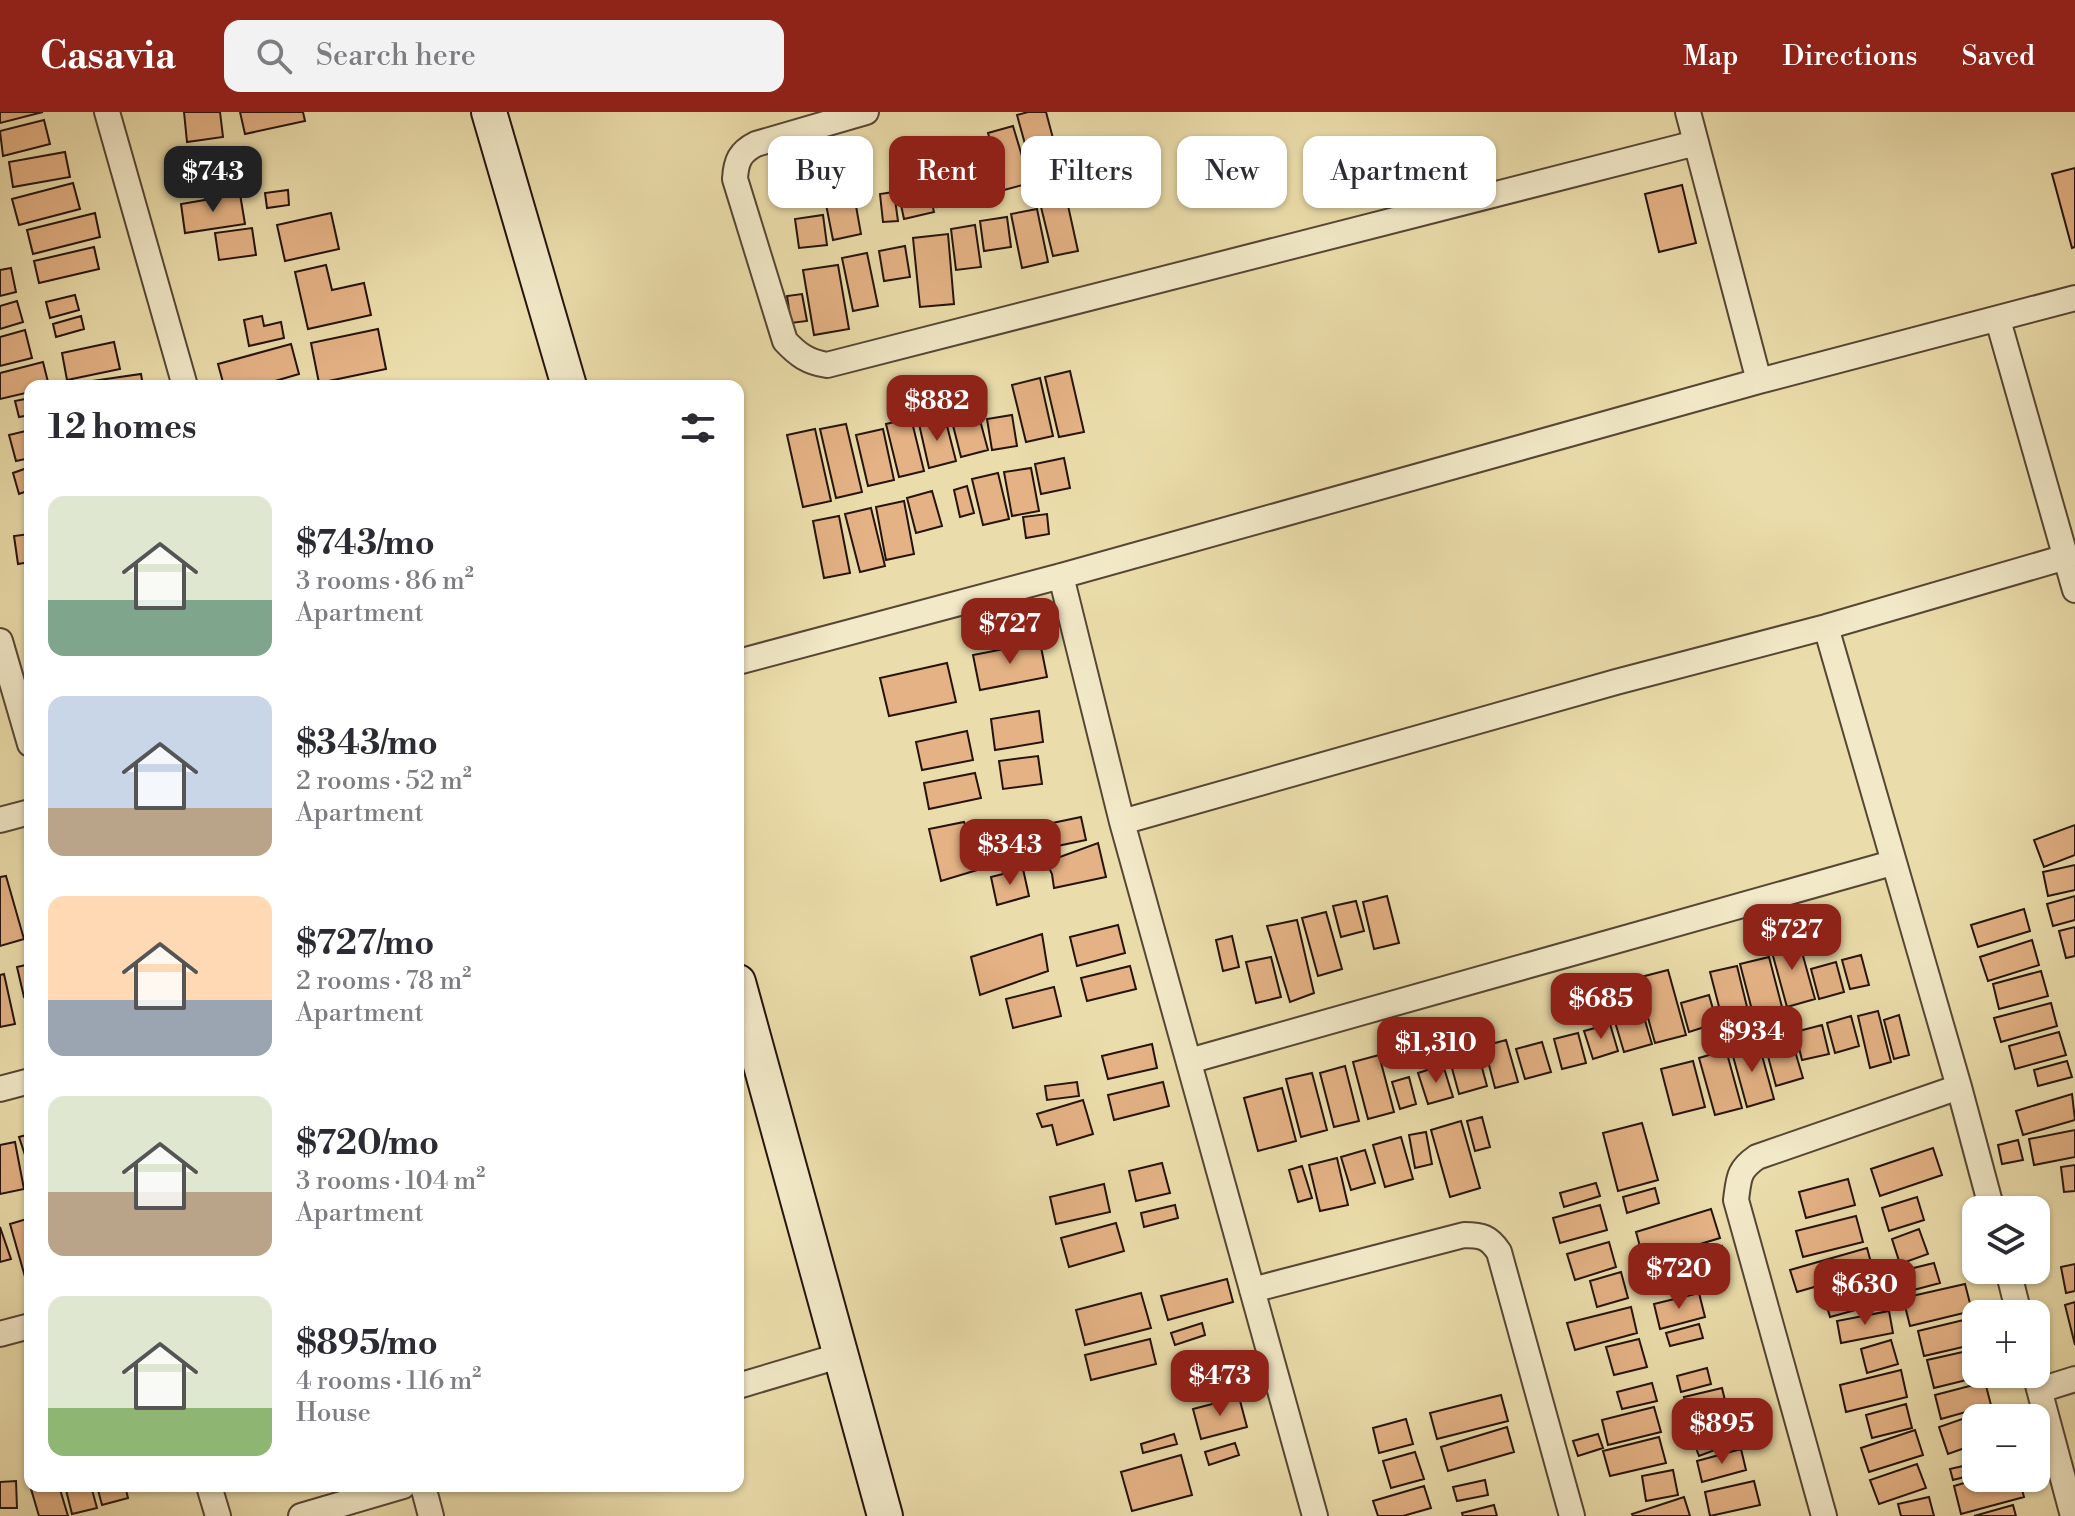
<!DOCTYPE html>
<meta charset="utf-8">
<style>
:root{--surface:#fff;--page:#f2f2f3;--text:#2b2b33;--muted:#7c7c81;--accent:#8f2418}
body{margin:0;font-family:"Libre Bodoni",serif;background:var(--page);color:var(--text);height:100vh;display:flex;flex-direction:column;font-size:30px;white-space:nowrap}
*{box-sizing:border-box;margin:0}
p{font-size:26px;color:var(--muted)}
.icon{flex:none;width:44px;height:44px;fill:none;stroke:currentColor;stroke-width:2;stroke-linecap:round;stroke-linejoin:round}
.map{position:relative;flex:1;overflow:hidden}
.drawer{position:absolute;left:24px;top:268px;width:720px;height:1112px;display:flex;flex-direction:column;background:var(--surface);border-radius:16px;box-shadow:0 2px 6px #0004}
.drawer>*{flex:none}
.guide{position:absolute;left:768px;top:24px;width:760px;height:72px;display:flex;gap:16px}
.buttons{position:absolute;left:1962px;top:1084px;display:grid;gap:16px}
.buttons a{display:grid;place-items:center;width:88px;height:88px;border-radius:16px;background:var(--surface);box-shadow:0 2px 6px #0004;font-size:40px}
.price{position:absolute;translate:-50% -68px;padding:0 18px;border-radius:16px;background:var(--accent);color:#fff;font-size:26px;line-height:52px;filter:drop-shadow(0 2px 4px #0008)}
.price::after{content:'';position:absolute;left:50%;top:48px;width:24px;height:18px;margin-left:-12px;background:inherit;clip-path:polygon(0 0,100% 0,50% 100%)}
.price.selected{background:#222;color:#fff}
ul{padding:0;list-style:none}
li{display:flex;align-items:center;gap:24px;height:200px;padding:0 24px}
li span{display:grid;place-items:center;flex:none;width:224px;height:160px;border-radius:16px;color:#555}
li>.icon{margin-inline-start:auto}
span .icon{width:96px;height:96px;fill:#fffc;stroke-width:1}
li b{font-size:34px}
h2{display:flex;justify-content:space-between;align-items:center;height:96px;padding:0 24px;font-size:34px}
.chip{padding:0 28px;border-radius:16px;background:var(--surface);box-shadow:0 2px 6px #0004;font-size:28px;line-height:72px}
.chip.selected{background:var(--accent);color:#fff}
header{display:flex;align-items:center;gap:48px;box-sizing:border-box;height:112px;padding:0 40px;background:var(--accent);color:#fff}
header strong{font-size:38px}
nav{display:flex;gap:44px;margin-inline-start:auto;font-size:28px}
.search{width:560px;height:72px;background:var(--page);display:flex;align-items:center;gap:20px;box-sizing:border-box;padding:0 28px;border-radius:16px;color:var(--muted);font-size:30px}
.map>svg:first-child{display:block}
.building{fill:#e4b284;stroke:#25130c;stroke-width:2}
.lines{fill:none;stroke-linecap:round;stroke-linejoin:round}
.street-casing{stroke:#564634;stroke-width:28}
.secondary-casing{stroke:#25130c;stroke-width:38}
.street{stroke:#f2e9c8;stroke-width:24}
.secondary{stroke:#f2e9c8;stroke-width:34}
</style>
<header>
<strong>Casavia</strong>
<div class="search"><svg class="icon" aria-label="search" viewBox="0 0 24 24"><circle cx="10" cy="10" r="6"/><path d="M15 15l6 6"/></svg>Search here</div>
<nav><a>Map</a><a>Directions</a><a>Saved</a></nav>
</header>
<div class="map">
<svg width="2075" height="1404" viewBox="0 0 2075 1404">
<rect width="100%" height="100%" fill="#ebddab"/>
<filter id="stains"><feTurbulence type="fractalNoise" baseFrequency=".0025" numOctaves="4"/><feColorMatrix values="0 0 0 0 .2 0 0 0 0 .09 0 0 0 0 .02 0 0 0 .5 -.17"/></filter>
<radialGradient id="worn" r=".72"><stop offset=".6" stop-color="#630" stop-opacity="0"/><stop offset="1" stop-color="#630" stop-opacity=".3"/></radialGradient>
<path class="building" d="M0 0H43L0 11Z
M184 0H220L223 25 187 30Z
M240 0H303L305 9 245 22Z
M1028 0H1046L1062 60 1035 68 1017 3Z
M44 8 50 32 3 44 0 19Z
M1013 14 1030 71 1004 78 988 21Z
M985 27 997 81 970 87 958 34Z
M65 40 70 65 13 75 9 50Z
M955 46 964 90 937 95 928 51Z
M922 48 934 100 904 107 893 55Z
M2075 56V135L2072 136 2052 62Z
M851 66 861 122 833 128 822 72Z
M73 71 80 97 19 113 12 87Z
M1682 73 1696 131 1659 140 1645 82Z
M288 78 289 93 267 96 265 81Z
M894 80 898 109 883 110 880 82Z
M240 82 245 112 185 121 181 92Z
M1067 89 1078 139 1053 144 1041 95Z
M1037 97 1048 150 1022 156 1011 102Z
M95 101 100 125 33 142 27 118Z
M331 101 339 137 285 149 277 113Z
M823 103 827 133 799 136 795 107Z
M1007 105 1011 135 984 139 980 109Z
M975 113 981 155 956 158 951 117Z
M252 116 256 143 219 148 215 121Z
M948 122 954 192 920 195 913 126Z
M905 134 910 165 884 169 879 139Z
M94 135 99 157 39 171 34 149Z
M867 141 878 194 853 199 842 146Z
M326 153 332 178 364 171 371 203 308 217 295 160Z
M838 153 849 217 814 223 803 158Z
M11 156 16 180 0 184V158Z
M802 182 807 209 791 211 787 184Z
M75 183 79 198 50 206 46 190Z
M17 189 23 210 0 217V194Z
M81 204 84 217 56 225 53 212Z
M262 204 264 214 281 210 284 226 249 234 244 208Z
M378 217 386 257 319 271 311 231Z
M25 218 32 246 0 254V225Z
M114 230 120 257 67 268 62 241Z
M291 232 299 262 258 274H224L218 252Z
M43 250 49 274H30V280L0 287V261Z
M1070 259 1084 320 1059 325 1045 265Z
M141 262 143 274H71V272Z
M1040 266 1053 324 1026 330 1012 273Z
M970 271 988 338 961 345 944 278Z
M30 286V303L19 305 15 289Z
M1012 303 1017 334 992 338 987 307Z
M911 306 924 359 899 365 886 312Z
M945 306 956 349 929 356 919 312Z
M846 312 862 380 836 386 820 317Z
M815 317 831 389 803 395 787 323Z
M883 317 894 368 868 374 856 323Z
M30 318V346L16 349 9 323Z
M1064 346 1070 376 1041 382 1035 352Z
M30 355V378L19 382 13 361Z
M1031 356 1039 399 1012 404 1004 360Z
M998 361 1009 407 983 413 972 367Z
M967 374 974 401 960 405 954 378Z
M932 379 942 414 916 421 907 386Z
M904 389 914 442 886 448 876 395Z
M871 396 885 454 860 460 845 402Z
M1047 402 1049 422 1026 426 1023 405Z
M839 404 850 461 824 466 813 409Z
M30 422V450L18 452 14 424Z
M1040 530 1047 565 980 578 973 543Z
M947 551 956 590 889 604 880 566Z
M1039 599 1043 630 995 638 991 607Z
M967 619 973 648 922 658 916 630Z
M1038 644 1042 672 1003 677 999 649Z
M975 661 981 686 929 697 924 671Z
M1081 705 1086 728 1043 737 1038 714Z
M964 710 968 720 1012 712 1017 746 941 769 929 717Z
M2075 713V743L2044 755 2034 728Z
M1098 731 1106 765 1054 776 1052 762 1046 750Z
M2075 753V778L2048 784 2043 760Z
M1023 757 1029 784 997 793 991 765Z
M6 764 24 827 0 834V765Z
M1387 784 1399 831 1374 837 1363 790Z
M2075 784V808L2053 814 2047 792Z
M1356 789 1364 819 1341 825 1333 794Z
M2024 797 2030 819 1978 835 1971 813Z
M1326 800 1342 857 1318 864 1302 806Z
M1297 808 1314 881 1290 890 1267 814Z
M1118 813 1125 841 1077 854 1070 825Z
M2075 815V844L2066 846 2059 819Z
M1042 822 1048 859 980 883 971 845Z
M1232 824 1239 855 1223 859 1216 828Z
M1798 826 1815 887 1787 895 1770 833Z
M2032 828 2039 853 1988 869 1980 845Z
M1861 843 1869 873 1850 877 1842 848Z
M1271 845 1281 885 1256 891 1246 850Z
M1769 845 1782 895 1753 902 1740 852Z
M1836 850 1844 880 1819 887 1811 857Z
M30 852V884L24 885 17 855Z
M1130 854 1136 877 1087 889 1081 866Z
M1737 854 1749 903 1723 910 1710 860Z
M1668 858 1686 923 1655 931 1637 866Z
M2041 859 2048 884 1999 897 1993 872Z
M4 862 15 912 0 915V863Z
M1054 875 1061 904 1013 916 1006 887Z
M1637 882 1652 932 1624 940 1609 890Z
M1709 883 1717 911 1689 920 1681 891Z
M2051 891 2057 914 2001 930 1994 906Z
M1878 899 1891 950 1870 956 1858 904Z
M1899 903 1909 943 1894 947 1884 908Z
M1851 904 1859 934 1835 941 1827 911Z
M1610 912 1618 939 1593 947 1584 919Z
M1822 913 1829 942 1802 948 1795 920Z
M1789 919 1803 966 1776 974 1763 926Z
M2059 920 2066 943 2015 957 2009 934Z
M1578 921 1586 951 1562 957 1554 927Z
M1506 928 1518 970 1495 976 1484 934Z
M1758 929 1774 987 1747 995 1731 937Z
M1475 930 1487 974 1459 982 1447 938Z
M1542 930 1551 960 1525 967 1516 937Z
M1152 932 1157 956 1108 967 1102 944Z
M1726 938 1742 996 1715 1003 1699 946Z
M1379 943 1394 1000 1368 1007 1353 950Z
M1693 949 1705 995 1673 1003 1661 957Z
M2067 949 2072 965 2038 974 2034 958Z
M1443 953 1453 985 1428 992 1418 961Z
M1345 954 1359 1009 1334 1015 1320 961Z
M1312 961 1327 1018 1301 1025 1286 967Z
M1409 965 1416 992 1400 997 1392 970Z
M1077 970 1079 984 1047 988 1045 974Z
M1163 970 1169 994 1114 1008 1108 983Z
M1282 976 1296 1029 1258 1039 1244 986Z
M2072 982 2075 1008 2023 1023 2016 999Z
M1083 988 1093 1022 1057 1033 1052 1013 1042 1015 1037 1002Z
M1482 1005 1490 1035 1475 1039 1467 1009Z
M1461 1009 1480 1076 1450 1085 1431 1018Z
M1642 1011 1658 1068 1618 1079 1603 1021Z
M2075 1018V1045L2034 1053 2029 1027Z
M1426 1020 1432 1052 1415 1056 1409 1023Z
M30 1022V1058L19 1025Z
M1401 1025 1413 1067 1385 1075 1373 1033Z
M2018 1028 2023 1048 2002 1052 1998 1033Z
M15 1030 24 1077 0 1082V1033Z
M1933 1036 1942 1063 1880 1084 1871 1057Z
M1365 1038 1375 1071 1351 1078 1341 1045Z
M1337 1046 1348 1093 1320 1099 1309 1053Z
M1162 1051 1170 1081 1136 1089 1129 1059Z
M2075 1053V1079L2064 1080 2061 1055Z
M1302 1054 1312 1086 1298 1090 1289 1058Z
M1848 1067 1855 1093 1806 1106 1799 1080Z
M1596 1071 1600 1084 1564 1095 1560 1081Z
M1104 1072 1110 1100 1056 1112 1050 1085Z
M1655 1076 1659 1091 1627 1101 1623 1085Z
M1917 1085 1924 1108 1889 1119 1882 1096Z
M1175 1093 1178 1106 1144 1115 1141 1101Z
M1600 1093 1607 1118 1560 1131 1553 1106Z
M1711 1097 1720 1126 1644 1149 1636 1120Z
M1856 1104 1863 1130 1803 1145 1796 1119Z
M30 1106V1179H29L10 1112Z
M1116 1111 1124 1139 1069 1155 1061 1126Z
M0 1115 11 1147 0 1150Z
M1919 1117 1928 1142 1900 1152 1892 1127Z
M1609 1130 1616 1155 1575 1168 1567 1142Z
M1722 1134 1729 1157 1651 1181 1644 1158Z
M1867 1136 1873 1158 1797 1180 1790 1158Z
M1934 1151 1940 1171 1906 1180 1901 1159Z
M2075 1152V1179L2066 1181 2061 1155Z
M1621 1160 1628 1186 1597 1195 1590 1169Z
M1227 1167 1233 1190 1168 1208 1161 1184Z
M1874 1167 1881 1191 1830 1205 1823 1181Z
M1965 1172 1972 1199 1910 1214 1903 1186Z
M1141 1181 1151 1216 1085 1233 1076 1198Z
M1699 1181 1705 1205 1660 1217 1654 1192Z
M2075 1190V1233L2065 1193Z
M1631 1195 1637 1221 1575 1238 1567 1211Z
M1889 1199 1893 1221 1841 1231 1837 1209Z
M1976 1205V1232L1924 1244 1918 1219Z
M1202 1211 1205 1223 1175 1233 1171 1221Z
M1699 1212 1703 1226 1670 1234 1666 1221Z
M1150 1227 1156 1252 1091 1268 1085 1243Z
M1639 1227 1647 1255 1614 1263 1606 1235Z
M1891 1228 1898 1252 1867 1261 1861 1237Z
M1976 1237V1262H1991L1934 1276 1927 1248Z
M1707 1256 1711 1272 1681 1280 1677 1264Z
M1901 1258 1907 1285 1846 1300 1840 1273Z
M1985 1270 1991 1293 1941 1307 1935 1283Z
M1652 1271 1657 1289 1622 1297 1617 1280Z
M1722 1276 1728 1301 1690 1310 1684 1285Z
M1501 1283 1508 1309 1437 1327 1430 1301Z
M1239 1285 1247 1315 1201 1327 1193 1297Z
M1906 1292 1912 1316 1872 1326 1866 1303Z
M1654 1295 1661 1320 1608 1333 1602 1308Z
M1994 1296 1998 1306H1976V1332L1948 1342 1939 1315Z
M1730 1306 1739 1329 1699 1344 1690 1320Z
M1406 1307 1413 1332 1379 1341 1373 1316Z
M1507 1315 1514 1340 1448 1359 1441 1335Z
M1915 1318 1923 1343 1869 1360 1861 1336Z
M1174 1322 1177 1332 1143 1341 1141 1332Z
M1598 1322 1603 1336 1578 1344 1573 1329Z
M1659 1325 1666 1351 1610 1364 1603 1339Z
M1235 1331 1239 1343 1209 1353 1205 1340Z
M1741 1337 1746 1358 1702 1370 1697 1349Z
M1415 1340 1424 1367 1391 1376 1383 1349Z
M1181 1343 1192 1383 1132 1399 1121 1360Z
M1976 1351V1362L1953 1368 1950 1357Z
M1917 1352 1926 1376 1879 1392 1870 1368Z
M1673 1358 1678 1383 1646 1389 1642 1364Z
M30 1359V1374H59L68 1404H39L26 1360Z
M1981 1366H2019L2024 1385 1961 1402 1954 1374Z
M1485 1368 1488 1383 1457 1389 1453 1375Z
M16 1369 17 1396H0V1370Z
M1754 1369 1760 1393 1710 1404 1705 1380Z
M65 1374H91L97 1396 72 1402Z
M97 1374H125L128 1386 102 1393Z
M1424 1374 1431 1396 1403 1404H1378L1373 1389Z
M1684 1385 1690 1404H1633L1632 1402Z
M1929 1385 1934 1404H1901L1898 1392Z
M1494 1393 1497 1404H1463L1462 1401Z
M2013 1393 2016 1404H1974Z"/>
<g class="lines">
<g class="street-casing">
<path id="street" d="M107 0 185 274
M866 0 756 32C740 40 736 49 735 67L785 229C798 243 808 250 827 253L1696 31
M1688 0 1759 269
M1998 208 2075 478
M1061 464 1122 710 1315 1404
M1826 515 1959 975 1992 1098
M0 529 30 632
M738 550 1061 464 1759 269 2075 186
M0 708 30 700
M1122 710 1616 570 1826 515 2066 445
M1189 949 1892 751
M0 977 30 969
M2008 1158 2019 1202
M1252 1178 1464 1123C1482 1123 1489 1125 1499 1140L1572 1404
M0 1222 30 1214
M2035 1262 2073 1404
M738 1274 842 1243
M2040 1278 2075 1267
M209 1374 218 1404
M423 1374 431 1404
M301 1404 403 1374
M1824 1404 1736 1088C1739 1066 1738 1058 1757 1045L1959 975"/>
</g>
<g class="secondary-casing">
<path id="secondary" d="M489 0 569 274
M738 870 885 1404"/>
</g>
<use href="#street" class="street"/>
<use href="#secondary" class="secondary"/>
</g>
<rect width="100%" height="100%" filter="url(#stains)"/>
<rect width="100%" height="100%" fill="url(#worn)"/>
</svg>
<div class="buttons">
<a><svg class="icon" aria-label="layers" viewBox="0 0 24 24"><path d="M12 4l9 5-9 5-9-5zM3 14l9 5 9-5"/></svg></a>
<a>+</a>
<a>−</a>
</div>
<b class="price selected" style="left:213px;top:102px">$743</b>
<b class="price" style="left:937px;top:331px">$882</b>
<b class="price" style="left:1010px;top:554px">$727</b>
<b class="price" style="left:1010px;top:775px">$343</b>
<b class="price" style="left:1792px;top:860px">$727</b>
<b class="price" style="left:1601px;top:929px">$685</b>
<b class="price" style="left:1752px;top:962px">$934</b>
<b class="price" style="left:1436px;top:973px">$1,310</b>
<b class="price" style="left:1679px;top:1199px">$720</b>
<b class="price" style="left:1865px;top:1215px">$630</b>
<b class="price" style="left:1220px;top:1306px">$473</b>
<b class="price" style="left:1722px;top:1354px">$895</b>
<div class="guide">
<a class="chip">Buy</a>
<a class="chip selected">Rent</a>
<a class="chip">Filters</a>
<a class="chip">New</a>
<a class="chip">Apartment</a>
</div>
<section class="drawer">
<h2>12 homes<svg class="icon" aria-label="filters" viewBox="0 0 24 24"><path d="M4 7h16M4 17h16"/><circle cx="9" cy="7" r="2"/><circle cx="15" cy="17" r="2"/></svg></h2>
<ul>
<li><span style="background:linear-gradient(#dfe7d0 65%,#7fa58c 0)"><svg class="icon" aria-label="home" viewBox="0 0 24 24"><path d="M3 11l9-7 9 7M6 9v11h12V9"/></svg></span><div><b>$743/mo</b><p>3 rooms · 86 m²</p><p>Apartment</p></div></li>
<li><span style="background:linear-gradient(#c9d6e8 70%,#b9a48a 0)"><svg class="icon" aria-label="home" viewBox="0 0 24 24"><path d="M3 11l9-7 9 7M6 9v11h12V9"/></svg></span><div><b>$343/mo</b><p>2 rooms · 52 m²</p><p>Apartment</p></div></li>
<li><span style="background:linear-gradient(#ffd9b3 65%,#9aa5b1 0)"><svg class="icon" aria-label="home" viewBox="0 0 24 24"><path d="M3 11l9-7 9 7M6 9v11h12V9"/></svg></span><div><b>$727/mo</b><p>2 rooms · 78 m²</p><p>Apartment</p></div></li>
<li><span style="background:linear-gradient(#dfe7d0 60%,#b9a48a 0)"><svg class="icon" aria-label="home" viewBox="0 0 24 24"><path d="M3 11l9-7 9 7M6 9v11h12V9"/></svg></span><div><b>$720/mo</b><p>3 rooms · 104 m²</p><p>Apartment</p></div></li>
<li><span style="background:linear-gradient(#dfe7d0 70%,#8fb573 0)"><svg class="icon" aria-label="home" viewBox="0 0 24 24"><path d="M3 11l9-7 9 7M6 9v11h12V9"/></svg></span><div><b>$895/mo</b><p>4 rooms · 116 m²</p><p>House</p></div></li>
</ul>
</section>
</div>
